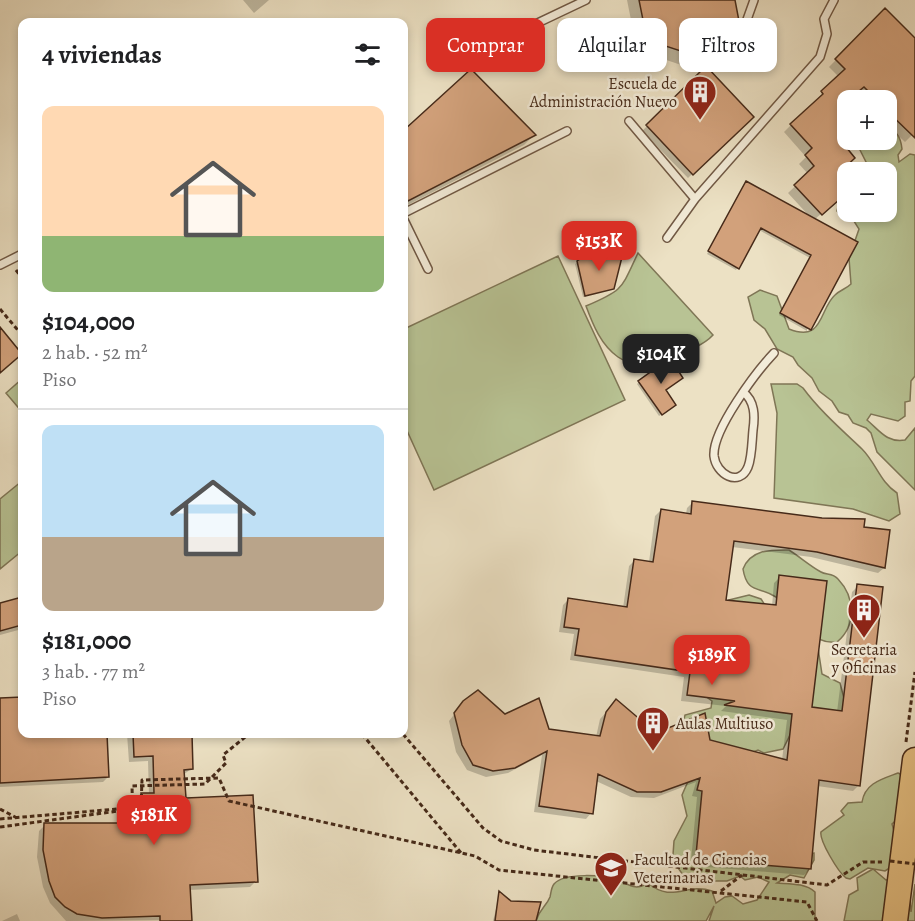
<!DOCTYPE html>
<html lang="es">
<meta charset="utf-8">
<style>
:root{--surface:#fff;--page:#f2f2f2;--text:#202124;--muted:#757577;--line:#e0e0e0;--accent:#d93025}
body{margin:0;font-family:Alegreya,serif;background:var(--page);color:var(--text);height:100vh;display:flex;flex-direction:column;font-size:22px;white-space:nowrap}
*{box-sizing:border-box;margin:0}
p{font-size:20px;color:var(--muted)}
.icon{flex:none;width:33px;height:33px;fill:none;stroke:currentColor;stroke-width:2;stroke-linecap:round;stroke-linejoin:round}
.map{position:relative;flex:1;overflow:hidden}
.sheet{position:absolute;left:18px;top:18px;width:390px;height:720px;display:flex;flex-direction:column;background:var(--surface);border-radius:12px;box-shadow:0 3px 9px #0003}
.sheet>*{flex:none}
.hud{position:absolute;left:426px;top:18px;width:399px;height:54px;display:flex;gap:12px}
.fabs{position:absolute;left:837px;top:90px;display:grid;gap:12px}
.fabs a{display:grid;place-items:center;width:60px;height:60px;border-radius:12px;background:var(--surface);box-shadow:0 3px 9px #0003;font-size:30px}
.price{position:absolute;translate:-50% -51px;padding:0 14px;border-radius:12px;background:var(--accent);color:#fff;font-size:20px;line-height:39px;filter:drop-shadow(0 2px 3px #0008)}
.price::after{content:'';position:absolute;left:50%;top:36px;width:18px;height:14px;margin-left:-9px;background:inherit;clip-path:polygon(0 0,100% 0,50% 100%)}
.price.active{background:#222;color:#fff}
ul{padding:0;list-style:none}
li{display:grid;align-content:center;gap:12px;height:318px;padding:0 24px}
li+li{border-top:2px solid var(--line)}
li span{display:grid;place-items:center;height:186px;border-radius:12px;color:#555}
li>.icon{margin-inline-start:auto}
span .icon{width:108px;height:108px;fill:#fffc;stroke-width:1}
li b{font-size:26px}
h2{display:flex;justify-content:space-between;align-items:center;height:72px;padding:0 24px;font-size:26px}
.tag{padding:0 21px;border-radius:12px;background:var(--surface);box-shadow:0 3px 9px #0003;font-size:21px;line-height:54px}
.tag.active{background:var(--accent);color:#fff}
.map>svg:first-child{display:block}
.green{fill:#b8c394;stroke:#7f7656;stroke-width:1.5}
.shadow{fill:#0003}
.building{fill:#d2a17b;stroke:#462a19;stroke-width:1.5}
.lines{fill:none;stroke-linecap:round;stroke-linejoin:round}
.lane-casing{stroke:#705844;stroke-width:10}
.highway-casing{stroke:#462a19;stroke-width:27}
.path{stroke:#462a19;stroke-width:3;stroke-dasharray:4.5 3;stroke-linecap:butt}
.lane{stroke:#f3ecd9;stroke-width:7}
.highway{stroke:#e6c082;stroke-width:24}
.path-bridge{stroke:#462a19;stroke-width:3;stroke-dasharray:4.5 3;stroke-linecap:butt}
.labels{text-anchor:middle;stroke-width:5;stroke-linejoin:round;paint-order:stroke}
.poi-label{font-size:16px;fill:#462a19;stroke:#f3ecd9;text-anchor:start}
</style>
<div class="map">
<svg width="915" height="921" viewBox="0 0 915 921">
<rect width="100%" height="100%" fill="#ece1c4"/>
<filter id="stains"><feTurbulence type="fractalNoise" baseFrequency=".00333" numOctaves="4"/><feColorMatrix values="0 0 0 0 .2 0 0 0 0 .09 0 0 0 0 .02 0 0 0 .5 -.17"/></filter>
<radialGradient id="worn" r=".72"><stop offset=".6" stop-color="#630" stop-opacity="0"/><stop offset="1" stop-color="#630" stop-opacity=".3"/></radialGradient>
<path class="green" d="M887 129C897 130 901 139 902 149L898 155 899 162 910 154 915 155V376L911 381 910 401 905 402V416L898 421 871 414 867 420C880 431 887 443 905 440L915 428V490L877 452 871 433 866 428 853 423 848 415 839 412 832 401 819 391 812 378 798 365 793 357 777 349 765 329 754 320 748 297 760 290 777 296 789 329C824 343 819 309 835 295 840 290 846 289 851 284L849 258 859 229 852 218 842 216 837 211 839 203 847 197 848 212H886V172H866V162L855 140H886Z
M638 253 713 335C698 352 638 372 618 357 601 345 593 325 586 306 624 290 621 289 638 253Z
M558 256 625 400 434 490 404 424V329Z
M22 379V412L6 393Z
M771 384H797L803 388C820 411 842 430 862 449 876 463 880 482 897 493L900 514 889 521 853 509 774 498 777 413Z
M22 481V551L0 569V499Z
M789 550C800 557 810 566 821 572 826 575 833 573 838 579 855 597 857 625 837 642 813 645 785 617 776 597 759 586 747 594 743 569 751 549 771 550 789 550Z
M749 595 761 599 776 621 818 648 822 674 840 683 845 702 841 715 792 731 783 749 764 753 758 750 745 755 680 735 685 715 711 708 712 701 701 693 724 605 729 600Z
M693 770 806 854 814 853V860L804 878 790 875 777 883C790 884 805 883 815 892V921H709L714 906 706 921H536C540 908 546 907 550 897 551 893 551 888 554 884 564 872 605 875 618 880 630 885 635 891 648 883 673 904 686 882 712 891L716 903 725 897 732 896 743 904 757 900 769 882 758 877 745 880 740 876 727 881H693L686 879 678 868 673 855 674 841 687 816 682 795Z
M898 773 902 775V815L892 824 896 838V864L885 871 868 868 850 879 846 878C838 872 819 840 821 832L844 815 841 811 848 803 862 802C865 783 882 779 898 773Z
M873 869 886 880 893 879 910 902 911 912 915 884V921H844L849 895 858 890 857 878Z"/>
<path class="shadow" d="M243 0H269L254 13Z
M627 0H734L727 31 687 67 637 50Z
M885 10 915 40V132L905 142 886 124V100H863L856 93 836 111 839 171 848 190 814 220 807 331 779 315 810 258 759 230 736 270 707 254 744 185 810 217 788 193 808 174 799 164 806 157 784 132 839 77 829 67Z
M706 69 751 116 688 178 642 131Z
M471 71 534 135 524 145 404 207V132Z
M578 262 612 288 583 297 575 264Z
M639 382 664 390 672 407 659 416 637 384Z
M693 502 862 528 884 568 878 573 811 557 732 547 725 601 772 606 774 583 780 577 810 709 837 712 852 592 858 586 859 785 853 791 817 786 810 869 804 875 694 866 691 861 697 797 692 796 696 782 654 798 631 797 596 781 591 813 586 819 534 812 542 755 508 773 486 777 467 770 456 752 449 721 464 702 548 730 596 737 600 719 611 707 656 734 782 760 787 720 721 711 726 706 681 701 684 677 570 660 574 634 559 632 563 605 569 599 623 608 629 566 635 560 649 562 655 516 661 510 686 514 687 508Z
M22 597V629L0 635V604Z
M22 699V734H106L108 777 103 782 0 787V700Z
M127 734H190L191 769 183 775 184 800 256 881 250 887 189 890 184 920 66 921 50 903 43 887 37 857 39 831 45 825 137 824 136 801 142 795H149L148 761 129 762Z
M500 893 535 921H493Z
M17 914 20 921H2Z"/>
<path class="building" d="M639 0H735L739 21 699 57 647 40Z
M885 8 915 38V138L886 110V100H877L864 87 848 100 838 111 848 122V137L842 142 855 158 841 171 848 178V192L822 215 794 185 814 166 805 155 812 148 790 124 823 94 821 91 845 69 835 59Z
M706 66 754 117 693 175 646 125Z
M471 69 536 135 408 201 404 192V130Z
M746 181 858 242 811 330 780 313 811 255 761 228 739 269 708 251Z
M595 249 622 257 614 289 585 296 577 261Z
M0 327 22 354 0 373Z
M670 358 683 378 666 390 676 405 662 415 638 381Z
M692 501 822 518 865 519 864 527 890 530 885 568 817 552 734 541 726 600 776 605 779 575 827 581 812 707 842 711 857 584 883 587 860 786 819 780 811 869 701 860 696 855 702 791 697 790 700 778 661 792H637L598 774 593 814 539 806 547 751 515 768 493 771 473 765 462 745 454 713 463 701 478 690 505 714 539 698 549 729 600 736 606 712 616 699 656 733 705 713 710 740 787 760 792 714 724 705 735 701 687 695 690 672 575 655 579 629 564 627 568 598 627 607 634 559 653 562 661 509 691 514Z
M22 597V625L0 631V603Z
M22 697V734H107L109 777 0 783V698Z
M133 734H192L193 769 184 770 186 798 253 795 258 882 190 885 192 921H160V916L102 918 77 914 65 907 55 897 49 881 43 850 44 823H143L141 793H154L153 756 134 757Z
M499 891 511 901 541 902 536 921H495Z"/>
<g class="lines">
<g class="lane-casing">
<path id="lane" d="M487 47 586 0
M709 59 744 28 754 0
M629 121 695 199
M404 213 567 131
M404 220 428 269
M667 238 695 199 820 57 827 34 824 19 834 0
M0 265 22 254
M743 392C755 401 755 416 753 430 752 440 752 457 748 467 739 488 716 474 714 456 712 430 757 371 774 353"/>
</g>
<g class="highway-casing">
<path id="highway" d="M895 921 915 760"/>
</g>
<path class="path" d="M16 270 22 278
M0 309 22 335
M362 734 462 854
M403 734 483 828 501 841 534 850 827 885 863 862H882
M906 742 915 672
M0 809 17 818
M0 819 141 807 142 780 219 778 229 801 475 856 499 870 807 902 817 921
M133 823 132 786 205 784 226 763 223 755 249 734
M0 827 133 809
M721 891 742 875"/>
<use href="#lane" class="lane"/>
<use href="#highway" class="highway"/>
<path class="path-bridge" d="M890 861 915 864"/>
</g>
<defs>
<g id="building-pin" transform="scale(1.725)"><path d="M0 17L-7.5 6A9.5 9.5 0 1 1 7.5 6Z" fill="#8f2418" stroke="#f3ecd9"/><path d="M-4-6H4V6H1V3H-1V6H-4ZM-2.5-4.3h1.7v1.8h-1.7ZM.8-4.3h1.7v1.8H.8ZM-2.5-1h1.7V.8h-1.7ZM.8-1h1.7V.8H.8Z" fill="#fff"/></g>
<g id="university-pin" transform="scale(1.725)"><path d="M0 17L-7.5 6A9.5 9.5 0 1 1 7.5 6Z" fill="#8f2418" stroke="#f3ecd9"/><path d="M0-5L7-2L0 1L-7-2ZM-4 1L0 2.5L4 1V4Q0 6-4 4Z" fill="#fff"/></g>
</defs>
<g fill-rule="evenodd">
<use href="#building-pin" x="700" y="92"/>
<use href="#building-pin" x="864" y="610"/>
<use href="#building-pin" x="653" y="723"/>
<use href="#university-pin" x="611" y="868"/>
</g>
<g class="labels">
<g class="poi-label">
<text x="677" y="89" text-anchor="end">Escuela de<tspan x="677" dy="18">Administración Nuevo</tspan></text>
<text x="864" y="655" text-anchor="middle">Secretaria<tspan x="864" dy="18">y Oficinas</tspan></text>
<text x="676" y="729">Aulas Multiuso</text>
<text x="634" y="865">Facultad de Ciencias<tspan x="634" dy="18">Veterinarias</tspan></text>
</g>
</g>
<rect width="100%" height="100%" filter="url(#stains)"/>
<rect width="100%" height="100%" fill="url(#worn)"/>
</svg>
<div class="fabs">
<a>+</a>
<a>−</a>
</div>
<b class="price" style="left:599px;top:272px">$153K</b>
<b class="price active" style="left:661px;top:385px">$104K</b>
<b class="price" style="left:712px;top:686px">$189K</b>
<b class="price" style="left:154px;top:846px">$181K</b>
<div class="hud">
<a class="tag active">Comprar</a>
<a class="tag">Alquilar</a>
<a class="tag">Filtros</a>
</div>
<section class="sheet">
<h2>4 viviendas<svg class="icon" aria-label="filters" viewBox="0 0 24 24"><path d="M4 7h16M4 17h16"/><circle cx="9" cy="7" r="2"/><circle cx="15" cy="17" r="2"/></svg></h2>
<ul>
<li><span style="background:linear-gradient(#ffd9b3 70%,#8fb573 0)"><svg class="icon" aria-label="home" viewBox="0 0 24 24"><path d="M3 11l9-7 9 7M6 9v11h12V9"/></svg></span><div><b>$104,000</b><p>2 hab. · 52 m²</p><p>Piso</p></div></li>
<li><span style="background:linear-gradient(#bfe0f5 60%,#b9a48a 0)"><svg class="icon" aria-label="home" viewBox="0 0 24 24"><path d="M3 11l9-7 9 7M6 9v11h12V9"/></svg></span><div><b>$181,000</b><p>3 hab. · 77 m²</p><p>Piso</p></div></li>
</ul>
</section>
</div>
